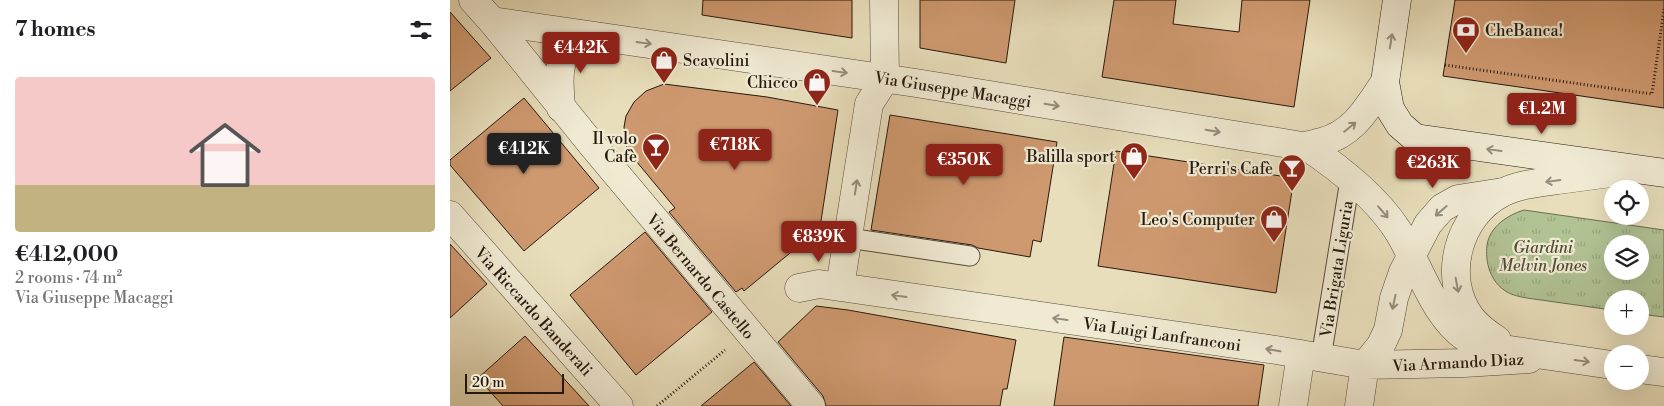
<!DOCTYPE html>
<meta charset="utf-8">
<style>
:root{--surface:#fff;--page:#f6f6f6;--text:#202124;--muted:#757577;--accent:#8f2418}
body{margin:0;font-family:"Libre Bodoni",serif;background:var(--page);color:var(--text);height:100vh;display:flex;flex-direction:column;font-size:19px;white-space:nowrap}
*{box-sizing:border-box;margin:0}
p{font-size:16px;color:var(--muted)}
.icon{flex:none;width:28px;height:28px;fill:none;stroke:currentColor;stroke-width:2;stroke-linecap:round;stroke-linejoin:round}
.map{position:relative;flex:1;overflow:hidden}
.drawer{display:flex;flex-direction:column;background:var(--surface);width:450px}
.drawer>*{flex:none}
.buttons{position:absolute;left:1154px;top:180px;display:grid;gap:10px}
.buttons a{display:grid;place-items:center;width:45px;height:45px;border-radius:50%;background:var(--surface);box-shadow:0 5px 20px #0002;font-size:25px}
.scale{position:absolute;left:15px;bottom:12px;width:99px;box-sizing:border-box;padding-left:5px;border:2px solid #26190f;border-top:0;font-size:14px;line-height:18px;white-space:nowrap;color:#26190f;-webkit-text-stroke:4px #f0ead3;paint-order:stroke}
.price{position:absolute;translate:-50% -42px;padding:0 11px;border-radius:5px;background:var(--accent);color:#fff;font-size:16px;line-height:32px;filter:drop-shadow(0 1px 2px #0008)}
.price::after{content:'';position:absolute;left:50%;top:30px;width:15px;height:11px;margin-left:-8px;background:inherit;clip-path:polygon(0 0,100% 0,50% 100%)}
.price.current{background:#222;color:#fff}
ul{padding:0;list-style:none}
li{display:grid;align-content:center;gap:10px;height:265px;padding:0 15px}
li span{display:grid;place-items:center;height:155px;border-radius:5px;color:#555}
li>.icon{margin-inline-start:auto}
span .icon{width:90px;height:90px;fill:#fffc;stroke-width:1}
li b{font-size:21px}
h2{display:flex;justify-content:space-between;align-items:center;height:60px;padding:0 15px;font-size:21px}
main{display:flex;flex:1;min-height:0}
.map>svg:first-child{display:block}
.park{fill:url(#park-tufts);stroke:#6c6e52;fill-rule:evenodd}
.building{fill:#cf9970;stroke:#26190f}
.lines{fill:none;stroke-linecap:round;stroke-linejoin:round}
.service-casing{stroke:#564a3a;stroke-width:21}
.pedestrian-casing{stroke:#564a3a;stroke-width:29}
.minor-casing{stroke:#564a3a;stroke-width:29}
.tertiary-casing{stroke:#564a3a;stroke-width:29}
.secondary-casing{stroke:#26190f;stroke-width:29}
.path{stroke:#26190f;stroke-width:3;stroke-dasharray:1 2.5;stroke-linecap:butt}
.service{stroke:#f0ead3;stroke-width:19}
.pedestrian{stroke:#f0ead3;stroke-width:28}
.minor{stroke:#f0ead3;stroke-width:28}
.tertiary{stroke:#f0ead3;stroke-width:28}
.secondary{stroke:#f0ead3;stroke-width:28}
.oneway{stroke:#958c7b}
.labels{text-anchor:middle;stroke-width:4.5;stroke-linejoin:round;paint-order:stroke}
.poi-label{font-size:16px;fill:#26190f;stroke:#f0ead3;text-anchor:end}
.street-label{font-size:16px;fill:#26190f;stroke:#f0ead3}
.park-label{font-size:16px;font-style:italic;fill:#504c37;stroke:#f0ead3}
</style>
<main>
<section class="drawer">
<h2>7 homes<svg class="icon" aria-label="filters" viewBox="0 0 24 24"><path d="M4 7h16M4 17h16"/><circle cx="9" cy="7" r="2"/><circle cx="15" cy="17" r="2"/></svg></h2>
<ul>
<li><span style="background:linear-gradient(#f6c9c9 70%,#c2b280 0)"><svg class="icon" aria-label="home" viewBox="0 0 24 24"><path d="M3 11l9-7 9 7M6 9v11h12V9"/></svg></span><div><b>€412,000</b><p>2 rooms · 74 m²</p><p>Via Giuseppe Macaggi</p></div></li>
</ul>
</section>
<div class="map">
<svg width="1214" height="406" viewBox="0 0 1214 406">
<defs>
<pattern id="park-tufts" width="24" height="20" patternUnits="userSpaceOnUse" patternTransform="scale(1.25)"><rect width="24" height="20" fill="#b1c294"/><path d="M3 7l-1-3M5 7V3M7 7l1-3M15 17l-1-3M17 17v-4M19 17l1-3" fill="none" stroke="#98a67e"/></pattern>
</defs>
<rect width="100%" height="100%" fill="#e8debb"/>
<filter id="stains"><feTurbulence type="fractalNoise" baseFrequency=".004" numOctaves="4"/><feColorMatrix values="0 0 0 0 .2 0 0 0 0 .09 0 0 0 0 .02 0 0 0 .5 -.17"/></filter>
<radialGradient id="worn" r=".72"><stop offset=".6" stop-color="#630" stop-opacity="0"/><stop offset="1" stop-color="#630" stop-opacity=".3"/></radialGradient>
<path class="park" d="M1074 210 1214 230V317L1190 314V299H1162V310C1141 307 1119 304 1098 301 1086 299 1067 298 1057 292 1040 282 1035 262 1037 245 1040 226 1058 215 1074 210ZM1162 244H1190V271H1162Z"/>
<path class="building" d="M253 0H402V38L252 15Z
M470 0H565L556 63 470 48Z
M664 0H726L723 24 789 32 792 0H860L844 107 652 77Z
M1005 0H1214V108L993 76Z
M0 12 41 58 0 91Z
M214 84 317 97 388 110 371 221 351 244 294 291 292 288 286 292 219 212 225 208 177 150 174 127 176 116 184 102 196 91Z
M74 98 149 188 74 251 0 165V160Z
M440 115 607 142 591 242 583 240 580 257 528 248 522 245 421 230Z
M666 151 844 178 826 293 648 266Z
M195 232 262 312 186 375 120 295Z
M0 244 37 284 0 318Z
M366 306 398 310 566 340 557 389H553L550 406H376L373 396 328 342Z
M75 336 139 406H53L28 378Z
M614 337 814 365 808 406H604Z
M304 362 341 406H251Z"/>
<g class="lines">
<g class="service-casing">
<path id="service" d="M398 238 520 256
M871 358 900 180"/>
</g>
<g class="pedestrian-casing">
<path id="pedestrian" d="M434 0 435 79"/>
</g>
<g class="minor-casing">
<path id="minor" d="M42 21 143 146 361 406
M111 108C110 86 104 57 126 45 133 41 142 39 149 37
M0 215 169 406
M390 287 419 104 435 79
M349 288 369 284 390 287 826 350 915 365 1014 363 1079 359
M843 406 851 354
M909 406 915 365 931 345 938 330 944 298 953 272 978 224 992 208 1008 199 1053 192"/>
</g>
<g class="tertiary-casing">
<path id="tertiary" d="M23 0 42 21 466 83 852 146C858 146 864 144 871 142 904 134 917 108 935 82
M856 146C889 168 924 195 946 228 968 261 982 315 1016 338 1021 341 1027 343 1033 346L1162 365
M1047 340C1038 334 1028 327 1021 318 991 278 1008 215 1052 193 1069 184 1089 183 1108 180 1130 177 1153 174 1176 171
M1190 369 1214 372"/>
</g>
<g class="secondary-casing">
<path id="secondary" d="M947 0 935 82 940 109 950 125 965 138 1214 173"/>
</g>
<path class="path" d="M995 65 1202 94 1214 9
M207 406 275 350"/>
<use href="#service" class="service"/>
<use href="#pedestrian" class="pedestrian"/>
<use href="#minor" class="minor"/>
<use href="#tertiary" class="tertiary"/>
<use href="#secondary" class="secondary"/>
</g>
<defs><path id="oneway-shaft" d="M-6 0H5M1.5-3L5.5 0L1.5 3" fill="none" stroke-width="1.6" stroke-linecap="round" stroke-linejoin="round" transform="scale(1.25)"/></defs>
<g class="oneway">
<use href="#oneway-shaft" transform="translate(941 41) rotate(-81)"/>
<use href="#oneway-shaft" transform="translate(194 43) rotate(8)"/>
<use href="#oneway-shaft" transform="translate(390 72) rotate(8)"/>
<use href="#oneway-shaft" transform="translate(602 105) rotate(9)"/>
<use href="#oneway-shaft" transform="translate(900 127) rotate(-39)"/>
<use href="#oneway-shaft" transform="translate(763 131) rotate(9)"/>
<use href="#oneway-shaft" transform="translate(1044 150) rotate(-172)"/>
<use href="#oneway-shaft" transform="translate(1103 181) rotate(172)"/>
<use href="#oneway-shaft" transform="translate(406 187) rotate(-81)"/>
<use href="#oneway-shaft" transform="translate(991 211) rotate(139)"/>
<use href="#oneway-shaft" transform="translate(933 212) rotate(49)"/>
<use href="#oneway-shaft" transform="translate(1007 285) rotate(79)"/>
<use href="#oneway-shaft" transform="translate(449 296) rotate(-172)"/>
<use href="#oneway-shaft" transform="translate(944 302) rotate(102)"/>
<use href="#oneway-shaft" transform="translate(610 319) rotate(-172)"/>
<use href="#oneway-shaft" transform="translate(823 350) rotate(-171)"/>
<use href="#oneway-shaft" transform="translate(1132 361) rotate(8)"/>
</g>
<defs>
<g id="bank-pin" transform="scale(1.4375)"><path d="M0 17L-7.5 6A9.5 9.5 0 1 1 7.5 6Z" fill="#8f2418" stroke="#f0ead3"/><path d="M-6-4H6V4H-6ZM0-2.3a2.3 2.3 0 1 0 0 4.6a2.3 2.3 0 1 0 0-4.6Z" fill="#fff"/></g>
<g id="shop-pin" transform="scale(1.4375)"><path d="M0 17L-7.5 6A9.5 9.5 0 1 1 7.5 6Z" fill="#8f2418" stroke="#f0ead3"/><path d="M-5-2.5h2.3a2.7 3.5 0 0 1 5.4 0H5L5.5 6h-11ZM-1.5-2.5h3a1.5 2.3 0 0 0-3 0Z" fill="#fff"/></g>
<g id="bar-pin" transform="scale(1.4375)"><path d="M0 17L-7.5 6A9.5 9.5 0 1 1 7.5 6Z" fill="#8f2418" stroke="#f0ead3"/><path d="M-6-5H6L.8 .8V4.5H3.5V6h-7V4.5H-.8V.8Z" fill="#fff"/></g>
</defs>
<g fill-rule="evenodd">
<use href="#bank-pin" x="1016" y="30"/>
<use href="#shop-pin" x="214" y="60"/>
<use href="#shop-pin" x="367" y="82"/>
<use href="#bar-pin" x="206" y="147"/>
<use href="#shop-pin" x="684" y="156"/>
<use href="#bar-pin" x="842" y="168"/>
<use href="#shop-pin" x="824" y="219"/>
</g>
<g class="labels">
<g class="poi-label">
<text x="1035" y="36" text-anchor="start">CheBanca!</text>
<text x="233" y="66" text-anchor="start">Scavolini</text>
<text x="348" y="88">Chicco</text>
<text x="187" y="144">Il volo<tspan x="187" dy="18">Cafè</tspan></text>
<text x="665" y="162">Balilla sport</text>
<text x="823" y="174">Perri's Cafè</text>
<text x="805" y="225">Leo's Computer</text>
</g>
<g class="street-label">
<text transform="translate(503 89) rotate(9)" y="6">Via Giuseppe Macaggi</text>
<text transform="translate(886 269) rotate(-81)" y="6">Via Brigata Liguria</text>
<text transform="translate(251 276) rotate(50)" y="6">Via Bernardo Castello</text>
<text transform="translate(84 311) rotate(48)" y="6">Via Riccardo Banderali</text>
<text transform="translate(712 334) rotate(8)" y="6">Via Luigi Lanfranconi</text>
<text transform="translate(1008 362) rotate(-3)" y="6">Via Armando Diaz</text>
</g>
<g class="park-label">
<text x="1093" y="253">Giardini<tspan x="1093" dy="18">Melvin Jones</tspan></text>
</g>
</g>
<rect width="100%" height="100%" filter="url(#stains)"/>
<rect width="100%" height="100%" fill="url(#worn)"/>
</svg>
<div class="buttons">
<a><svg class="icon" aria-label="locate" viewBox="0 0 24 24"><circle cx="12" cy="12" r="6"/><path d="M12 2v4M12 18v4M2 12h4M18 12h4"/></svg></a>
<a><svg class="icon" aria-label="layers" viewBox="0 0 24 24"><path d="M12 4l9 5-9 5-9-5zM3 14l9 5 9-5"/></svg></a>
<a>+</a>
<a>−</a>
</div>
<div class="scale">20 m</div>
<b class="price" style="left:131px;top:74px">€442K</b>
<b class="price" style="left:1092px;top:135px">€1.2M</b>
<b class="price" style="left:285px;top:171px">€718K</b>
<b class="price current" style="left:74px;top:175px">€412K</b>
<b class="price" style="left:514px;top:186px">€350K</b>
<b class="price" style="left:983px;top:189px">€263K</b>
<b class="price" style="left:369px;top:263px">€839K</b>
</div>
</main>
